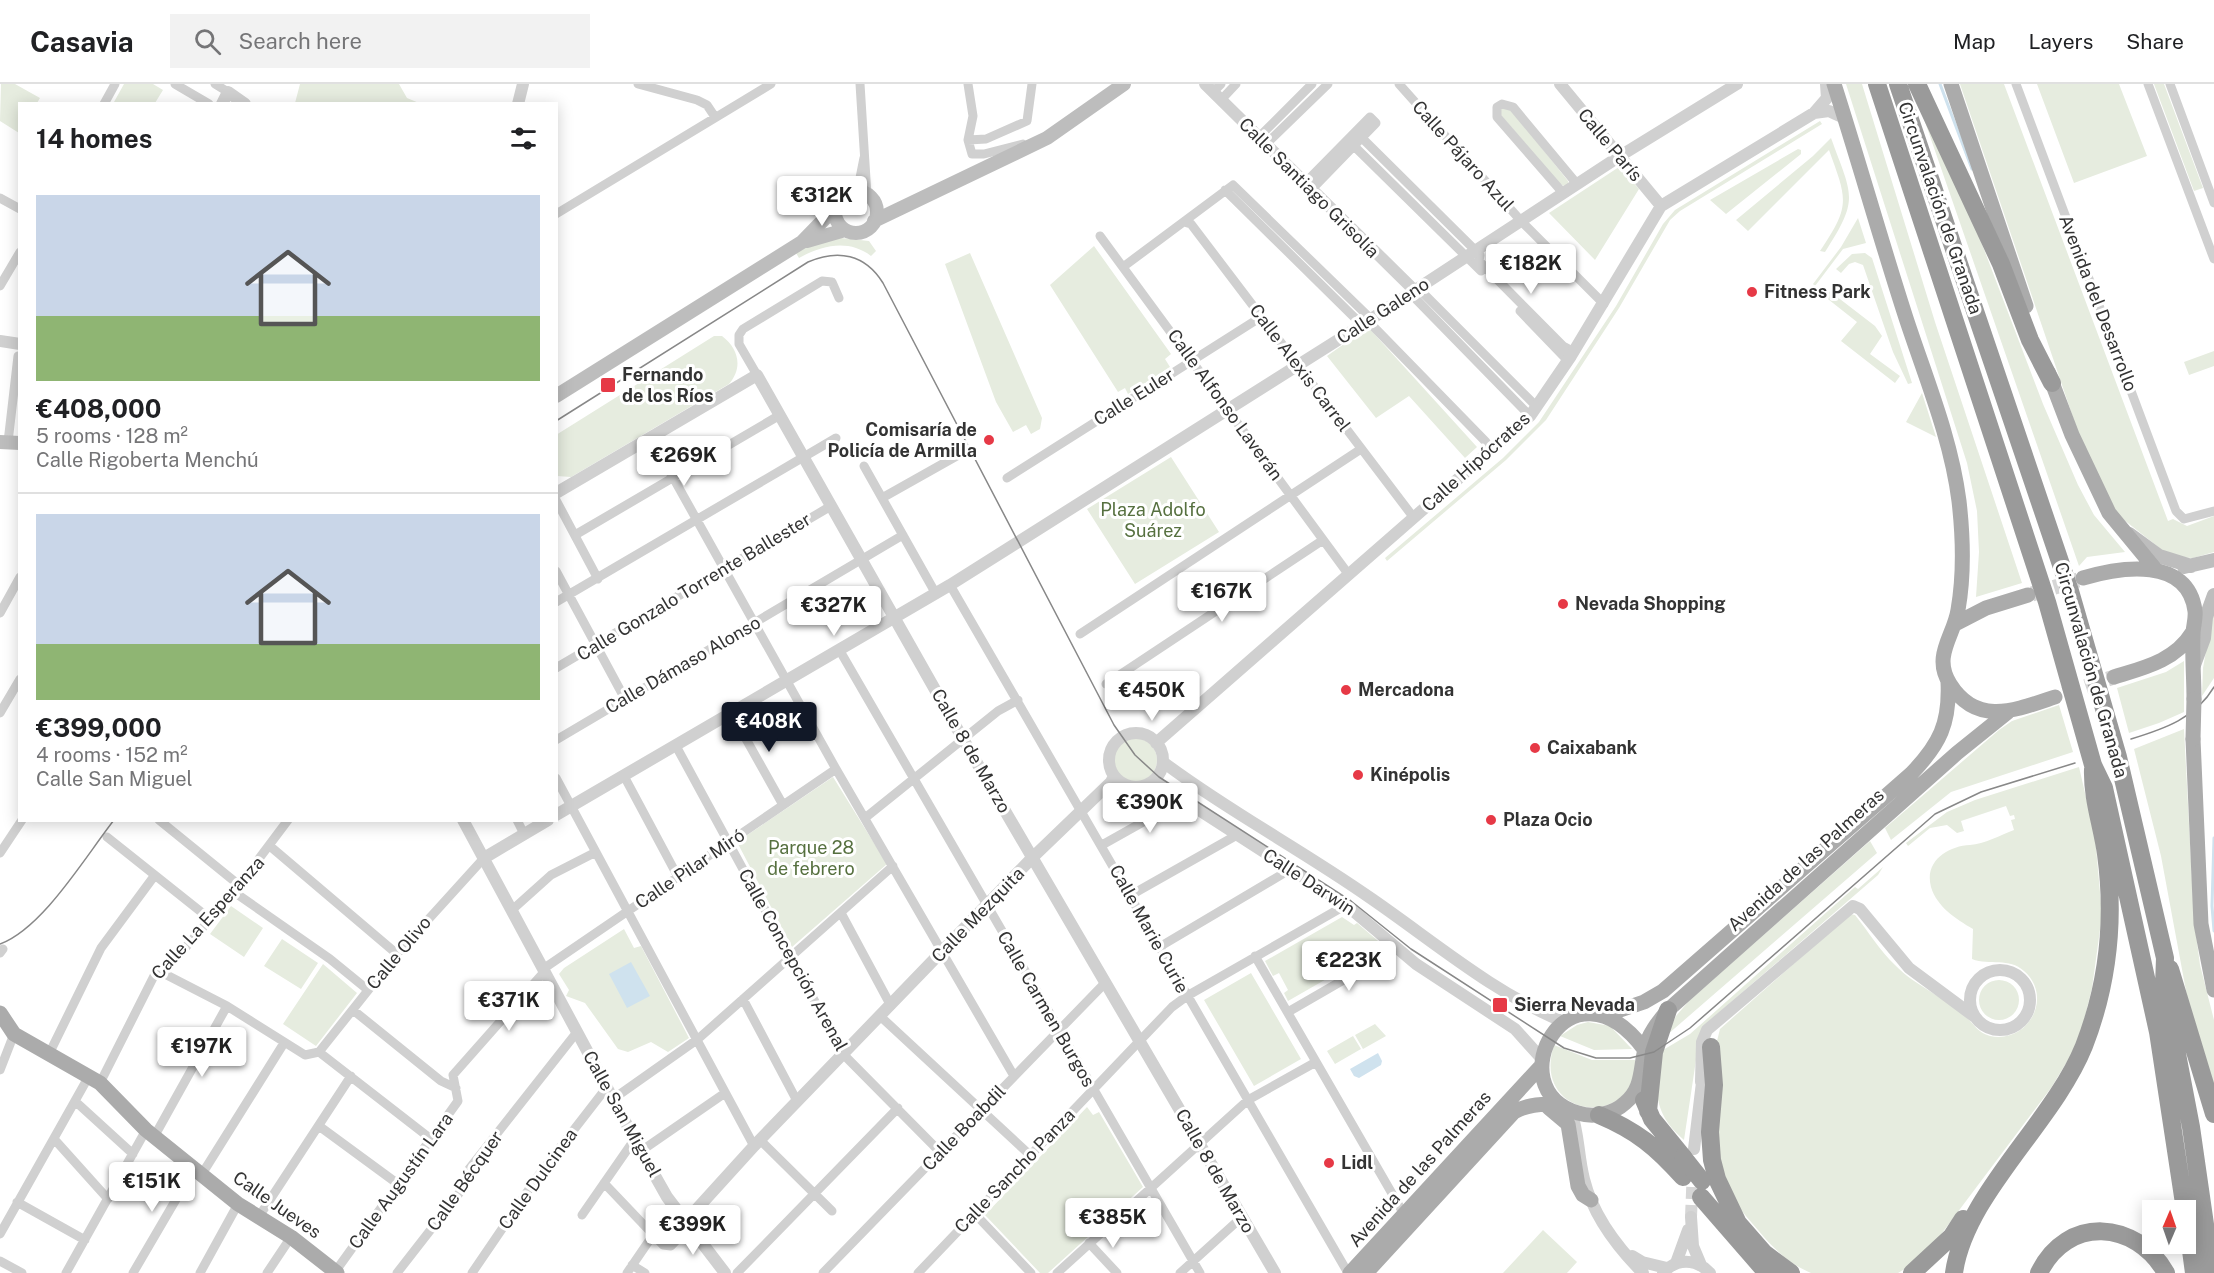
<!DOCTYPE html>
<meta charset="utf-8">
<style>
:root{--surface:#fff;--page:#f2f2f2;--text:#202124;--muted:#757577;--line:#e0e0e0;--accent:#111827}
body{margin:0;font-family:"Public Sans",sans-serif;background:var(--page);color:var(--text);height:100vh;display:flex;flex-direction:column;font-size:22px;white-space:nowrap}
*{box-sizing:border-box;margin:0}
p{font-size:20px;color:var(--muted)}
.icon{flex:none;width:33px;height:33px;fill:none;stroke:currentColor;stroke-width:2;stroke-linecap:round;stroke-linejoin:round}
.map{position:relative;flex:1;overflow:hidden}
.side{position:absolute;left:18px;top:18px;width:540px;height:720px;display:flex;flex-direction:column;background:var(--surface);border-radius:0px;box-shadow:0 3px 15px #0003}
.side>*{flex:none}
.needle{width:39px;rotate:2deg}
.tools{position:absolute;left:2142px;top:1116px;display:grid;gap:12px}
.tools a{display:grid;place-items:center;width:54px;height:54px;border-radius:0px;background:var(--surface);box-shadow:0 3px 15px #0003;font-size:30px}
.price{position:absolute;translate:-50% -51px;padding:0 14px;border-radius:6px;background:#fff;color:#222;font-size:20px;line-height:39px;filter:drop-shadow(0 2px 3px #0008)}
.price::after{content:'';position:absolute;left:50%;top:36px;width:18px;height:14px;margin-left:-9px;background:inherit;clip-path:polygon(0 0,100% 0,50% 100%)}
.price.selected{background:var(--accent);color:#fff}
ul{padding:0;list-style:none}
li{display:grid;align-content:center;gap:12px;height:318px;padding:0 18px}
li+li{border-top:2px solid var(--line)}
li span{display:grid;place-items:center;height:186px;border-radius:0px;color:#555}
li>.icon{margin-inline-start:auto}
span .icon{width:108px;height:108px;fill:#fffc;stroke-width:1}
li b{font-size:26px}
h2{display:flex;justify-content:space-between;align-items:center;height:72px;padding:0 18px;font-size:26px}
header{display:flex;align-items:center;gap:36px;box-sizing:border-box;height:84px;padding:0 30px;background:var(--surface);border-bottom:2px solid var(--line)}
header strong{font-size:28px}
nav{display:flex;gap:33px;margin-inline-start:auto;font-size:21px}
.search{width:420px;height:54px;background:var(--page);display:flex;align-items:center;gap:15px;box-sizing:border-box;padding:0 21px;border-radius:0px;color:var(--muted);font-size:22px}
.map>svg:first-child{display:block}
.green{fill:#e6ecdf}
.water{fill:#cfe2ee}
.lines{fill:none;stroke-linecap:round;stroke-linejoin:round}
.stream{stroke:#cfe2ee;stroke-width:3}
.tertiary-tunnel{stroke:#d6d6d6;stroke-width:12;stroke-dasharray:12 6;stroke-linecap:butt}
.primary-tunnel{stroke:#d6d6d6;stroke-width:15;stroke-dasharray:15 8;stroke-linecap:butt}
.minor{stroke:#d0d0d0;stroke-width:9}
.tertiary{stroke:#d0d0d0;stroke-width:12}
.secondary{stroke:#bdbdbd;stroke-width:14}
.primary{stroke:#ababab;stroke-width:15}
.motorway{stroke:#9a9a9a;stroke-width:18}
.tram{stroke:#888;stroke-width:1.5}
.primary-bridge{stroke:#ababab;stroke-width:15}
.motorway-bridge{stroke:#9a9a9a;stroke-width:18}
.poi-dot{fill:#e63946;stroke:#fff;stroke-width:2}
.labels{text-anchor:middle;stroke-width:6;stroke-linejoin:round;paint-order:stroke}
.street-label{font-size:18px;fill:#333;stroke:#fff}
.poi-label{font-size:18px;font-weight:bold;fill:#333;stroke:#fff;text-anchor:start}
.park-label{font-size:18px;fill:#56703f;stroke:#fff}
</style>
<header>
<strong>Casavia</strong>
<div class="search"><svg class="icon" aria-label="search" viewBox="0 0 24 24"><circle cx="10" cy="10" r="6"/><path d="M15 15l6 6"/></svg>Search here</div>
<nav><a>Map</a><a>Layers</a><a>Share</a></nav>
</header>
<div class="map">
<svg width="2214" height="1189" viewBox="0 0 2214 1189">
<rect width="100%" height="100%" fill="#fff"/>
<path class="green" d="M1 0H15L40 14 37 19 20 20 19 49 0 37Z
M124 0H153L163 6 155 19H117L114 18Z
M300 0H399L407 14 419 19H295Z
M1846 0H1862L1935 238 2022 499 1976 513 1979 468 1977 427 1967 379Z
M1960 0H2004L2168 437 2173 435 2187 442 2214 432V468L2193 474 2171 473 2119 432 2106 413 2080 354Z
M2037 0H2119L2147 72 2074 99Z
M2154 0H2164L2203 104 2194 107Z
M1916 12 1977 147 2043 320 2078 401 2094 431 2125 468 2087 473 2079 482Z
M1509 23 1568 97 1569 101 1564 102 1560 100 1500 30 1501 24Z
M1820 37 1822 40 1680 127 1670 136 1619 224 1546 336 1506 376 1387 477 1385 474 1503 374 1539 338 1616 222 1663 140 1675 126Z
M1831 54C1852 112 1860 114 1825 168L1820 167C1851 121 1847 116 1829 66L1748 147 1736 136 1813 72Z
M1798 65 1801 66V70L1726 130 1710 116Z
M1619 83 1639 105 1595 176 1549 129Z
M1858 134 1866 159 1843 165 1815 202 1813 200 1841 163Z
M832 153 869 157 876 167 871 172C849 155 822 161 799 174L796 169 814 158Z
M1094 162 1171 270 1165 275 1170 283 1128 310 1125 304 1118 308 1050 201Z
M970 169 1042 334 1040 345 1031 350 1026 341 1013 348 996 318 945 180Z
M1865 169 1872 174 1912 299 1908 300 1893 268 1863 181 1855 178 1849 180 1841 189 1836 185 1852 170Z
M1823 202 1875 242 1882 252 1870 270 1900 292 1895 299 1841 257 1857 238 1819 208Z
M1368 243 1477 363 1465 374 1409 312 1376 334 1327 272Z
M714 252H722C739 265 743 284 729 300L571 393 557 392 556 351Z
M2214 267V282L2189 291 2184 278Z
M1922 309 1936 353 1906 338Z
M1171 373 1219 448 1135 500 1087 425Z
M2214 522V594L2202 612 2203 584Z
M2184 577V628L2159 639 2129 649 2117 604 2166 588Z
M2059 621 2073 668 1951 708 1891 756 1885 744 1999 646 2012 637Z
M2184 645 2194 835 2200 881 2214 936V1004L2189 923 2161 772 2134 665Z
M1113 676a22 22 0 1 1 44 0a22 22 0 1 1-44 0Z
M2079 683 2095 752 2102 831 2092 904 2083 941 2071 971 2051 1004 1924 1173 1898 1189H1811C1789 1180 1773 1164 1758 1146 1745 1131 1729 1113 1722 1093 1710 1059 1716 999 1716 961L1720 945 1850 830 1855 831C1868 847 1880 867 1895 881 1915 902 1945 913 1965 932 1974 940 1978 949 1990 952 2028 960 2054 913 2024 887 2009 873 1990 882 1972 875L1973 845C1956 835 1937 823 1931 803 1924 777 1948 762 1970 761 1984 760 2001 751 2014 746L2011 736 2015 735 2014 731 2010 732 2006 722 1961 737 1964 747 1957 749 1947 741 1930 744 1908 762 1906 759 1947 728 1975 716Z
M833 693 887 780 792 863 737 758Z
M1870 757 1877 769 1667 951 1676 932 1689 917Z
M1883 783 1878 791 1709 937 1696 976 1684 1056C1652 1028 1656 1007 1658 969L1690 950 1855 803 1858 805Z
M231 822 263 844 244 873 210 850Z
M1342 833 1354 841 1357 839 1384 862 1288 917 1284 909 1288 906 1279 889 1273 892 1265 877Z
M624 845 634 864 641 862 689 954 668 968 651 958 628 968 618 965 585 919 566 912 569 906 559 890 564 884Z
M282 855 318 879 301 905 264 882Z
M323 880 357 909 316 962 283 940Z
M1251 889 1301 975 1254 1002 1204 916Z
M1979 916a20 20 0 1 1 40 0a20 20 0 1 1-40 0Z
M1588 938 1610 942 1632 965 1594 966 1560 952 1577 941Z
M1375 940 1386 952 1363 965 1355 951Z
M1353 952 1361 965 1335 980 1327 967Z
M1554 961 1592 976H1635C1637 1047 1530 1035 1554 961Z
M1087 1023 1093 1031 1099 1028 1143 1103 1048 1189H1040L985 1131Z
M1543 1146 1577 1178 1567 1189H1503Z"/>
<path class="water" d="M631 878 650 912 627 924 609 890Z
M1378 969 1382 977 1381 981 1359 994 1354 992 1350 985Z"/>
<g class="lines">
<path class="stream" d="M1940 0 1972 85
M2214 754 2212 822 2214 847"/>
<path class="tertiary-tunnel" d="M1691 1133 1693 1084"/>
<path class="primary-tunnel" d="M2032 510 2078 496
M2064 610 2114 593"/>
<path class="minor" d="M175 0 209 20
M215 0 228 8
M638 0 697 16 707 21 715 33
M860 0 867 111
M968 0 973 32 968 56 972 70H984L1023 60
M1399 0 1522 138 1604 220
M2016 0 2176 427 2184 435 2214 427
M2148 0 2214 175
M2170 0 2214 119
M1213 8 1221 0
M1221 16 1236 0
M104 20 115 0
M1258 54 1312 0
M1362 54 1480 171 1479 177 1563 262 1574 268
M968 56 986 55 1027 37 1032 0
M1265 61 1328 0
M1354 62 1481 187
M1305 99 1370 33 1376 39 1312 105
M1225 106 1362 241
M853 107 860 94 864 74
M1563 109 1497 33V23L1502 20 1513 23 1577 100
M0 114 20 125
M556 130 771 0
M1184 138 1191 140 1414 434
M1100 152 1349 491
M1123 183 1233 101 1371 235
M0 202 20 168
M1418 204 1537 323
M1410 209 1530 332
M1520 227 1568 277
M1368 237 1486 358
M757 291 739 260V251L743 245 822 197 832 198 839 214
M651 354 836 685 1014 992
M8 358 18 272
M864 382 936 510
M1007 394 1261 233
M882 414 962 369
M556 416 598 495
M575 451 780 331
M556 487 625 615
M950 501 1348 1189
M556 518 836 354
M0 529 20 493
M1080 550 1361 365
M840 567 1200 1189
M556 584 831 422
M1106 600 1323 456
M0 629 20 595
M732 630 783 721
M556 656 903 451
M676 662 844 971 940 1068
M624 692 678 793
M556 694 754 1062
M865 734 998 627 1018 616
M159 736 239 801
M517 736 524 750
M107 753 210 835
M1102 761 1184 715
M271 763 397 870
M0 769 22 736
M234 808 330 875 368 906
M1131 811 1237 751
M512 826 551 791 596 768
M841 829 891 922
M1161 862 1291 785
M0 869 3 865
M1255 872 1405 1132
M543 885 836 685
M164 888 234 808 288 736
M743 915 797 1017
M353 926 441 997 456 1004
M1288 928 1397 865
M881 933 1030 1071
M50 968 101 864 155 791
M319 968 397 870 484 774
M319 968 431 1055
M0 986 14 950
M100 999 157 886 227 922 305 971 319 968
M613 1015 698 955 893 782
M76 1018 133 1070
M319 1042 398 1100
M154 1053 227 922
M55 1056 108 1115
M760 1056 832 1127
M641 1067 725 1009
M202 1090 284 959
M604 1099 663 1161 671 1162 689 1143
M17 1118 85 1156
M975 1130 1031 1189
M582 1131 634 1056
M258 1134 351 992
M0 1150 89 992
M1089 1159 1117 1189
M0 1177 22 1189
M632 1181 645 1189
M335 1188 458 1017 453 991 545 887
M66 1189 146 1046
M133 1189 195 1083
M200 1189 238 1120
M267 1189 291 1153
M397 1189 464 1103 469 1085 577 948
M472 1189 538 1092 607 1003
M627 1189 653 1151
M737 1189 898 1024
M823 1189 1105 899
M918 1189 1172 923 1187 912 1346 821
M1057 1189 1248 1016 1316 978
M1180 1189 1242 1133"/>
<path class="tertiary" d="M1205 0 1414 206
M1560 0 1661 122
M222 20 228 8 245 20
M518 20 523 0
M1814 29 1829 27 1842 33
M0 257 20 260
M556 409 757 291 963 655 1275 1189
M1109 676a27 27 0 1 1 54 0a27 27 0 1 1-54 0Z
M1156 659 1530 332 1571 272 1661 122 1814 29 1827 14 1826 0
M1163 678C1228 727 1302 766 1369 813 1432 856 1493 909 1564 938
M1154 697 1346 821 1416 880 1515 945 1542 975
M556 731 950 501 1368 237 1620 72 1737 0
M463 736 641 1067 667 1113 725 1189
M484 774 548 736
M1970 916a30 30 0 1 1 60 0a30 30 0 1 1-60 0Z
M1701 998 1702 958 1707 946 1853 822 1860 825 1909 884 1975 933
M1571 1027C1579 1049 1578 1072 1584 1095 1593 1132 1617 1163 1643 1189
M1694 1065 1703 990
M1691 1133 1693 1162 1701 1181
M685 1138 754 1062 1032 774 1111 698 1114 692
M1632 1172 1642 1178 1667 1184
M1676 1179 1688 1146
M1663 1189C1676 1174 1696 1174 1710 1189"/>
<path class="secondary" d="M835 128a21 21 0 1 1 42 0a21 21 0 1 1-42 0Z
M874 137 1047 54 1124 0
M807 157 845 146
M556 312 802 158 835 124
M0 358 20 359
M2129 450 2159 472 2191 482
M2184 483 2214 476
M2194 581 2204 554 2206 533 2214 511"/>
<path class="primary" d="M1834 0C1859 78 1881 157 1906 234 1926 295 1951 354 1959 417 1963 452 1964 492 1958 526 1954 552 1932 572 1950 600 1977 643 2016 626 2055 613
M1951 0 2026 222
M2048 288 2072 351 2109 429 2156 486
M2083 494C2120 483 2188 472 2195 527 2196 535 2193 543 2193 550 2192 572 2194 594 2194 615
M1955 540 1986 524 2028 511
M2114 593C2143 584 2175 577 2192 549
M2193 655 2201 840 2214 906
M0 929 14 950 100 999 146 1046 238 1120 291 1153 337 1189
M1605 931 1644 918 1663 907 1911 690C1940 660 1950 639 1948 598
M1644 965C1569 866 1496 1005 1578 1029 1594 1034 1613 1030 1625 1019 1643 1004 1640 985 1645 965 1648 950 1659 937 1668 926L1957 669 2008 628
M1549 1024 1568 1040 1578 1102 1583 1111 1591 1116
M1350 1189 1542 981
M1366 1189 1514 1028C1528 1020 1544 1019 1561 1021"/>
<path class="motorway" d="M1877 0 2047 518 2093 681 2104 704 2158 948 2185 1126
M1898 0 2070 507 2118 673 2165 874 2164 902 2191 1043 2212 1189
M1917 0 2001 180 2030 256 2052 299
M2170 885 2214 1030
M1711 963 1714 1001 1710 1048 1712 1076 1717 1095 1737 1137
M1644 1016 1652 1035 1683 1073
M1648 1027 1654 968 1668 926
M1599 1031C1637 1047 1656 1063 1683 1093
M1701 1113 1767 1189
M2186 1129 2194 1189
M1730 1130 1764 1169 1791 1189
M1912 1189 1952 1152 1963 1135
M1954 1189C1965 1110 2053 1039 2084 962 2108 900 2115 836 2106 770 2102 741 2092 715 2093 685
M2039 1189C2067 1131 2136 1136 2166 1189"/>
<path class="tram" d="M556 337 808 178C838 165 865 170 883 199L1114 641 1135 671 1159 693 1351 817 1411 865 1564 964 1596 974H1630L1654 968 1690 944 1935 730 1981 708 2075 679
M2131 655C2164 645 2196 634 2214 603
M0 860C43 844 85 773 114 736"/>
<path class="primary-bridge" d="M2193 655 2194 615"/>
<path class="motorway-bridge" d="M1683 1073 1702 1097"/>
</g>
<g class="poi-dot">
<circle cx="1752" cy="208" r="6"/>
<rect x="600" y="293" width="16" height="16" rx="3"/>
<circle cx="989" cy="356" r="6"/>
<circle cx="1563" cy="520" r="6"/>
<circle cx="1346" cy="606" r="6"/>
<circle cx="1535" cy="664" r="6"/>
<circle cx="1358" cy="691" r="6"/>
<circle cx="1491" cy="736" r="6"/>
<rect x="1492" y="913" width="16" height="16" rx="3"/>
<circle cx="1329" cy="1079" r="6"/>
</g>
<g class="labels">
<g class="street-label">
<text transform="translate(1610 61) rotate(50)" y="6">Calle París</text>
<text transform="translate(1463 72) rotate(48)" y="6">Calle Pájaro Azul</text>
<text transform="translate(1309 104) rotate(45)" y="6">Calle Santiago Grisolía</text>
<text transform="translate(1940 124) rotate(71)" y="6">Circunvalación de Granada</text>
<text transform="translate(2098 219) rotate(69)" y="6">Avenida del Desarrollo</text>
<text transform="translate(1383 227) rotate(-33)" y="6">Calle Galeno</text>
<text transform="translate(1300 284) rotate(53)" y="6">Calle Alexis Carrel</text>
<text transform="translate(1134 313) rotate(-32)" y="6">Calle Euler</text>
<text transform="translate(1225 321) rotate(54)" y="6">Calle Alfonso Laverán</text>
<text transform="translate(1476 378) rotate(-42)" y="6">Calle Hipócrates</text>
<text transform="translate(694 503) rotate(-31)" y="6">Calle Gonzalo Torrente Ballester</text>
<text transform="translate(683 581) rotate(-30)" y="6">Calle Dámaso Alonso</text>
<text transform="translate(2091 586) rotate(74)" y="6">Circunvalación de Granada</text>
<text transform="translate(971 667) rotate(60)" y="6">Calle 8 de Marzo</text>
<text transform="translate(1806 776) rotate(-42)" y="6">Avenida de las Palmeras</text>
<text transform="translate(690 785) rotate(-34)" y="6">Calle Pilar Miró</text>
<text transform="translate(1309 798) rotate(33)" y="6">Calle Darwin</text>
<text transform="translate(978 831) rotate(-46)" y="6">Calle Mezquita</text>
<text transform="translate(208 834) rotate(-48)" y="6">Calle La Esperanza</text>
<text transform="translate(1149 845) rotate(61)" y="6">Calle Marie Curie</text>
<text transform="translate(399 869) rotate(-50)" y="6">Calle Olivo</text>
<text transform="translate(793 876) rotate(61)" y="6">Calle Concepción Arenal</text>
<text transform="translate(1046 925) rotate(60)" y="6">Calle Carmen Burgos</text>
<text transform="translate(622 1030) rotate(61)" y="6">Calle San Miguel</text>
<text transform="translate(964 1044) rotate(-46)" y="6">Calle Boabdil</text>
<text transform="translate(1420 1085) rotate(-48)" y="6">Avenida de las Palmeras</text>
<text transform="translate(1015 1087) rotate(-46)" y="6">Calle Sancho Panza</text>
<text transform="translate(1215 1087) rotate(60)" y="6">Calle 8 de Marzo</text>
<text transform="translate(538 1095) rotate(-54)" y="6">Calle Dulcinea</text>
<text transform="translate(401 1097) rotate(-54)" y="6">Calle Augustín Lara</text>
<text transform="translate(465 1097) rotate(-55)" y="6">Calle Bécquer</text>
<text transform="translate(277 1121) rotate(35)" y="6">Calle Jueves</text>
</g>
<g class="poi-label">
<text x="1764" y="214">Fitness Park</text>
<text x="622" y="297">Fernando<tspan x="622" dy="21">de los Ríos</tspan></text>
<text x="977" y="352" text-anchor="end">Comisaría de<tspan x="977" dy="21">Policía de Armilla</tspan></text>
<text x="1575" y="526">Nevada Shopping</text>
<text x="1358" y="612">Mercadona</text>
<text x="1547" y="670">Caixabank</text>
<text x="1370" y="697">Kinépolis</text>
<text x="1503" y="742">Plaza Ocio</text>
<text x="1514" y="927">Sierra Nevada</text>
<text x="1341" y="1085">Lidl</text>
</g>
<g class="park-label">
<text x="1153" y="432">Plaza Adolfo<tspan x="1153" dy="21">Suárez</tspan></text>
<text x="811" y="770">Parque 28<tspan x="811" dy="21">de febrero</tspan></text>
</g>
</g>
</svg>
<div class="tools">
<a><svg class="needle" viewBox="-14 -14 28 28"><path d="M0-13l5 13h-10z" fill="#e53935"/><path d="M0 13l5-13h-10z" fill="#757577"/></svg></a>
</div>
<b class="price" style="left:822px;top:143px">€312K</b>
<b class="price" style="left:1531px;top:211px">€182K</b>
<b class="price" style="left:684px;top:403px">€269K</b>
<b class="price" style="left:1222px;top:539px">€167K</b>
<b class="price" style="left:834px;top:553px">€327K</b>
<b class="price" style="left:1152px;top:638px">€450K</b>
<b class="price selected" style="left:769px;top:669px">€408K</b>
<b class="price" style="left:1150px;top:750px">€390K</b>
<b class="price" style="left:1349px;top:908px">€223K</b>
<b class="price" style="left:509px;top:948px">€371K</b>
<b class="price" style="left:202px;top:994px">€197K</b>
<b class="price" style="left:152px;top:1129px">€151K</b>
<b class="price" style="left:1113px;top:1165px">€385K</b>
<b class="price" style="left:693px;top:1172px">€399K</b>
<section class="side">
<h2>14 homes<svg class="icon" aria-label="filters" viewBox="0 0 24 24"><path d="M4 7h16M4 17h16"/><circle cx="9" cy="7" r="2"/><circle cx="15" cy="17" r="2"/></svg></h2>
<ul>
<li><span style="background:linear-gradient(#c9d6e8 65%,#8fb573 0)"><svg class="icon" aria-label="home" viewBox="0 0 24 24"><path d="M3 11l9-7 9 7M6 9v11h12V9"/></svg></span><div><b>€408,000</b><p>5 rooms · 128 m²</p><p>Calle Rigoberta Menchú</p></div></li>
<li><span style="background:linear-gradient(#c9d6e8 70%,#8fb573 0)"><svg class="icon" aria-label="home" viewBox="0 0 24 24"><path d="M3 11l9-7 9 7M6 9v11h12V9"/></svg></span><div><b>€399,000</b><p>4 rooms · 152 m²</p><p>Calle San Miguel</p></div></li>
</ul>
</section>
</div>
